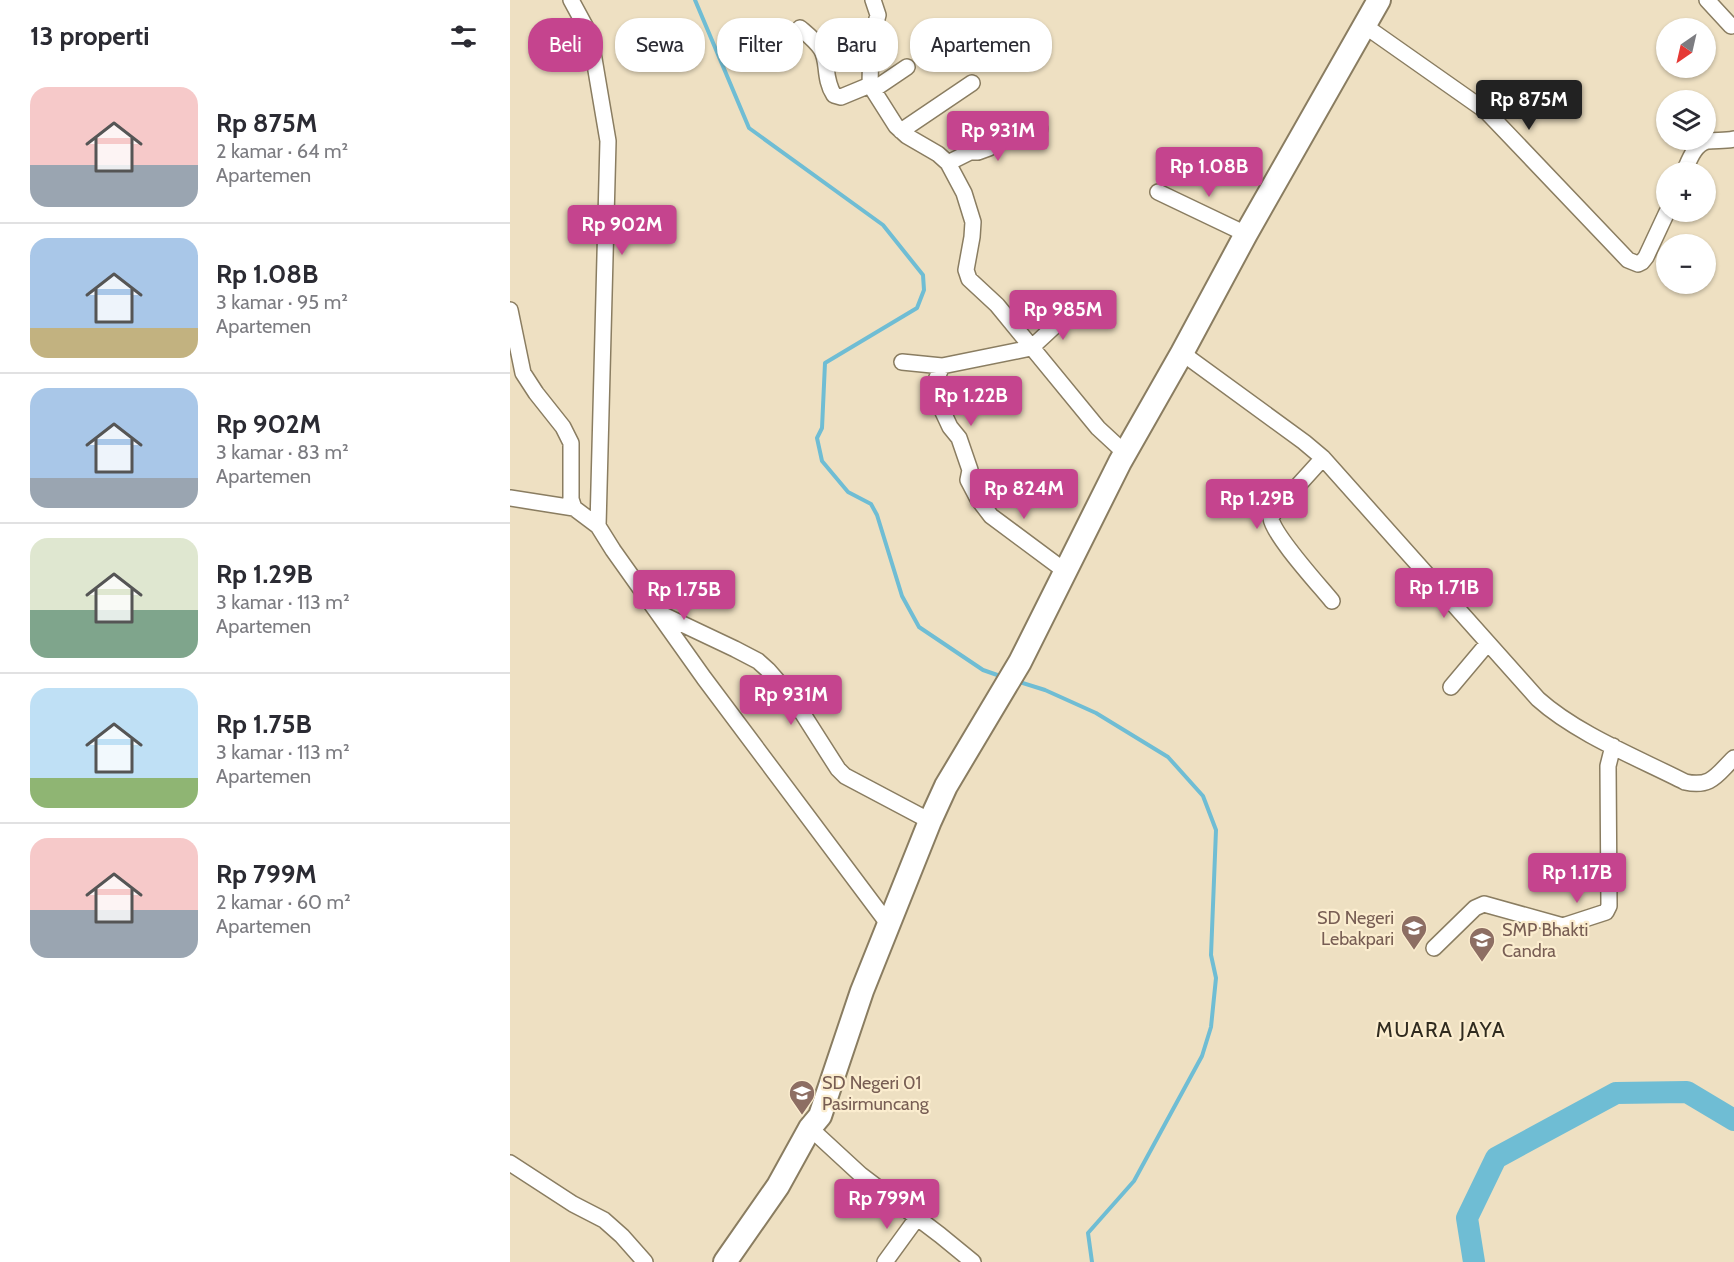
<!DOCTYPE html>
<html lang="id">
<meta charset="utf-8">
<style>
:root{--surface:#fff;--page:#f2f2f3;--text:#2b2b33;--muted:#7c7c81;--line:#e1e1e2;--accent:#c5448e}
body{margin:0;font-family:Cabin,sans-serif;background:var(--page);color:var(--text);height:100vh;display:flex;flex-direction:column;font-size:22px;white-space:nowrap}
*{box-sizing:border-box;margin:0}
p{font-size:20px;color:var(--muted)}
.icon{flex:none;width:33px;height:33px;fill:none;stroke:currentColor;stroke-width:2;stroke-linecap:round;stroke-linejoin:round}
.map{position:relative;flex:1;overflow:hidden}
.side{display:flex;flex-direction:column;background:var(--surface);width:510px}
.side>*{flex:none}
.guide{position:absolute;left:18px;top:18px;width:570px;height:54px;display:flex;gap:12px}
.needle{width:39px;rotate:214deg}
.controls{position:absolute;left:1146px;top:18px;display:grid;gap:12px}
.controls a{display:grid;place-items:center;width:60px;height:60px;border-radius:50%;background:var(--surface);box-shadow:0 2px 4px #0004;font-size:30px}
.price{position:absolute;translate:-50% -51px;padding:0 14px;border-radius:6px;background:var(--accent);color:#fff;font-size:20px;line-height:39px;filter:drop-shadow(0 2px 3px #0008)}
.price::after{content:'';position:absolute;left:50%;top:36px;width:18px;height:14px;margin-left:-9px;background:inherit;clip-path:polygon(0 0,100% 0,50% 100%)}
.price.selected{background:#222;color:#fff}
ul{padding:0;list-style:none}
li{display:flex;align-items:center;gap:18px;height:150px;padding:0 30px}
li+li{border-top:2px solid var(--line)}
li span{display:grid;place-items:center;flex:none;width:168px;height:120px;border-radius:18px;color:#555}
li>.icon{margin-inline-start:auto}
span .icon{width:72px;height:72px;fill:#fffc;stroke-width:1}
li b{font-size:26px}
h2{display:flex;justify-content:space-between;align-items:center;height:72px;padding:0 30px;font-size:26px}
.tag{padding:0 21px;border-radius:24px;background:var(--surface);box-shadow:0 2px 4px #0004;font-size:21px;line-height:54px}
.tag.selected{background:var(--accent);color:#fff}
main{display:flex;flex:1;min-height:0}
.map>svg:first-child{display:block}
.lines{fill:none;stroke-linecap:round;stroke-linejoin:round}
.stream{stroke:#6fbdd4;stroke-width:4}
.river{stroke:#6fbdd4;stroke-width:22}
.minor-casing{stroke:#8a7d61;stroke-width:18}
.highway-casing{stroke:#8a7d61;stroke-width:26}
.minor{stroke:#fff;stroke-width:15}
.highway{stroke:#fff;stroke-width:22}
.labels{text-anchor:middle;stroke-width:4.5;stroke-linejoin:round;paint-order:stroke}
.education-label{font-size:18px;fill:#785e54;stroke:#fbedcf;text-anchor:start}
.quarter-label{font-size:21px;letter-spacing:1.5px;fill:#302b1f;stroke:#fbedcf}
</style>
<main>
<section class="side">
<h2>13 properti<svg class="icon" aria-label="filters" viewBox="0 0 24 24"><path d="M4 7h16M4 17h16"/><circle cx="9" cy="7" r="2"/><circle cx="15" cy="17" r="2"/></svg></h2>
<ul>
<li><span style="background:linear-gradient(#f6c9c9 65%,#9aa5b1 0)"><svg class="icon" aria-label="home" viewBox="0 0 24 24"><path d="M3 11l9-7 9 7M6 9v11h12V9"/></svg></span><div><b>Rp 875M</b><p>2 kamar · 64 m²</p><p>Apartemen</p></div></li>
<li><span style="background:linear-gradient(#a9c7e8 75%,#c2b280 0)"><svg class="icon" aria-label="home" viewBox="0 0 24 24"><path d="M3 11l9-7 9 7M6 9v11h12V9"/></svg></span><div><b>Rp 1.08B</b><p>3 kamar · 95 m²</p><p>Apartemen</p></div></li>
<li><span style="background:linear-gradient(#a9c7e8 75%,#9aa5b1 0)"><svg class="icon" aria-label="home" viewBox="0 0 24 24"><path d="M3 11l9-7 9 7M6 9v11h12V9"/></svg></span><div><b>Rp 902M</b><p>3 kamar · 83 m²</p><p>Apartemen</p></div></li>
<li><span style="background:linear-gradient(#dfe7d0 60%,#7fa58c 0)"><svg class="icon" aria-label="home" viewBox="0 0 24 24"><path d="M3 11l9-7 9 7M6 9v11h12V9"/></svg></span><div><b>Rp 1.29B</b><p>3 kamar · 113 m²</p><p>Apartemen</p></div></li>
<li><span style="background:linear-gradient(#bfe0f5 75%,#8fb573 0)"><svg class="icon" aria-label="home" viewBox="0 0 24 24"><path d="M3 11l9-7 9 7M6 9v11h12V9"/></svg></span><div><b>Rp 1.75B</b><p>3 kamar · 113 m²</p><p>Apartemen</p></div></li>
<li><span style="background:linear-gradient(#f6c9c9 60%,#9aa5b1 0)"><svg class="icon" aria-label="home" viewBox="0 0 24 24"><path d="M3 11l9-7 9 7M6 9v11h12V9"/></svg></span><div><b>Rp 799M</b><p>2 kamar · 60 m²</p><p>Apartemen</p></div></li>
</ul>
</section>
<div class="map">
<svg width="1224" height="1262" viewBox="0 0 1224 1262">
<rect width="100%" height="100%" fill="#eee0c2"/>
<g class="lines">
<path class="stream" d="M185 0 239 128 373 225 413 275 414 290 407 308 315 363 312 428 307 438 312 461 338 492 361 504 367 515 392 596 409 627 473 670 493 677
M506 681 535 690 586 713 658 757 693 796 706 830 701 955 706 978 701 1027 692 1056 624 1181 578 1233 582 1262"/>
<path class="river" d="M964 1262 957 1218 986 1158 1106 1093 1177 1092 1224 1120"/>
<g class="minor-casing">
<path id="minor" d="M61 0 80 35 98 141 88 526
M363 0 368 15 361 41 360 85 386 126 397 136 428 154 438 163 454 193 463 222 462 237 456 270 459 279 487 305 588 428 615 453
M1197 0 1221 26
M855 26 976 111 1118 260 1128 264 1132 262 1136 257 1157 212
M290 28C297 34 306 41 311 49 319 61 313 78 324 95L331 97 360 85
M363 90 397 67
M391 131 462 83
M438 163 460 152H468L479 148 505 129H530
M1174 172C1179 161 1184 144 1198 141 1207 140 1216 141 1224 139
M648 192 736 234
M0 310 13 373 26 393 53 427 61 443V499L64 508 88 526 103 550 194 678 379 925
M672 353 794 442 813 458 1028 699C1067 734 1128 758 1175 782 1202 788 1207 774 1224 758
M392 362 432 366 521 348 562 310
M432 366 426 380V397L440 427 449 438 460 470 458 480 468 499 481 516 555 571
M813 458 765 511 761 518C763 535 809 585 822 601
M0 498 64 508
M149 613 225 649 248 661 258 670 284 700 328 769 335 776 420 821
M941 687 978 643
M924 948 965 908 974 904 1053 926 1096 912 1099 906 1098 766 1103 746
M300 1128 351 1175 430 1235 463 1262
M0 1163 63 1204 94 1220 112 1236 135 1262
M375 1262 407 1218"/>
</g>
<g class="highway-casing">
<path id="highway" d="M215 1262 268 1186 300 1128 310 1116 352 991 420 821 436 786 510 662 610 462 672 353 736 234 869 0"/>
</g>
<use href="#minor" class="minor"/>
<use href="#highway" class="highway"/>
</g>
<defs>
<g id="school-pin" transform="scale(1.35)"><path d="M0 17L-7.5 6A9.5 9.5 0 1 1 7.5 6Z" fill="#8d6e63" stroke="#fbedcf"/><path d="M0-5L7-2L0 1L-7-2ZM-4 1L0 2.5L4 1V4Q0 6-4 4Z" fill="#fff"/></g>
</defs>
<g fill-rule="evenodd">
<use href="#school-pin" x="904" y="928"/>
<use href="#school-pin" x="972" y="940"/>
<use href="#school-pin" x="292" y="1093"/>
</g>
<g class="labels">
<g class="education-label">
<text x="884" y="924" text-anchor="end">SD Negeri<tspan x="884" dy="21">Lebakpari</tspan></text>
<text x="992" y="936">SMP Bhakti<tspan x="992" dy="21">Candra</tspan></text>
<text x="312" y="1089">SD Negeri 01<tspan x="312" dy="21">Pasirmuncang</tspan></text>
</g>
<g class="quarter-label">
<text x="931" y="1037">MUARA JAYA</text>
</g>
</g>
</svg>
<div class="controls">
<a><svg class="needle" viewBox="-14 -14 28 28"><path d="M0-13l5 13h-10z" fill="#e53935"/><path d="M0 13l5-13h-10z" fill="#7c7c81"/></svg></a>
<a><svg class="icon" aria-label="layers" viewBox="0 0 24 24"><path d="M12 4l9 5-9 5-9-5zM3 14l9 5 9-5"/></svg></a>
<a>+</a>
<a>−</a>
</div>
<b class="price selected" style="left:1019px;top:131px">Rp 875M</b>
<b class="price" style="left:488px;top:162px">Rp 931M</b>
<b class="price" style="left:699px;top:198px">Rp 1.08B</b>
<b class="price" style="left:112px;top:256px">Rp 902M</b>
<b class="price" style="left:553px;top:341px">Rp 985M</b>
<b class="price" style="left:461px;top:427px">Rp 1.22B</b>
<b class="price" style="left:514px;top:520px">Rp 824M</b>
<b class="price" style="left:747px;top:530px">Rp 1.29B</b>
<b class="price" style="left:934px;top:619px">Rp 1.71B</b>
<b class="price" style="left:174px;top:621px">Rp 1.75B</b>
<b class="price" style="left:281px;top:726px">Rp 931M</b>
<b class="price" style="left:1067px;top:904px">Rp 1.17B</b>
<b class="price" style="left:377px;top:1230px">Rp 799M</b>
<div class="guide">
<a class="tag selected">Beli</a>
<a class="tag">Sewa</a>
<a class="tag">Filter</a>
<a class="tag">Baru</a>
<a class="tag">Apartemen</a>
</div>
</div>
</main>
